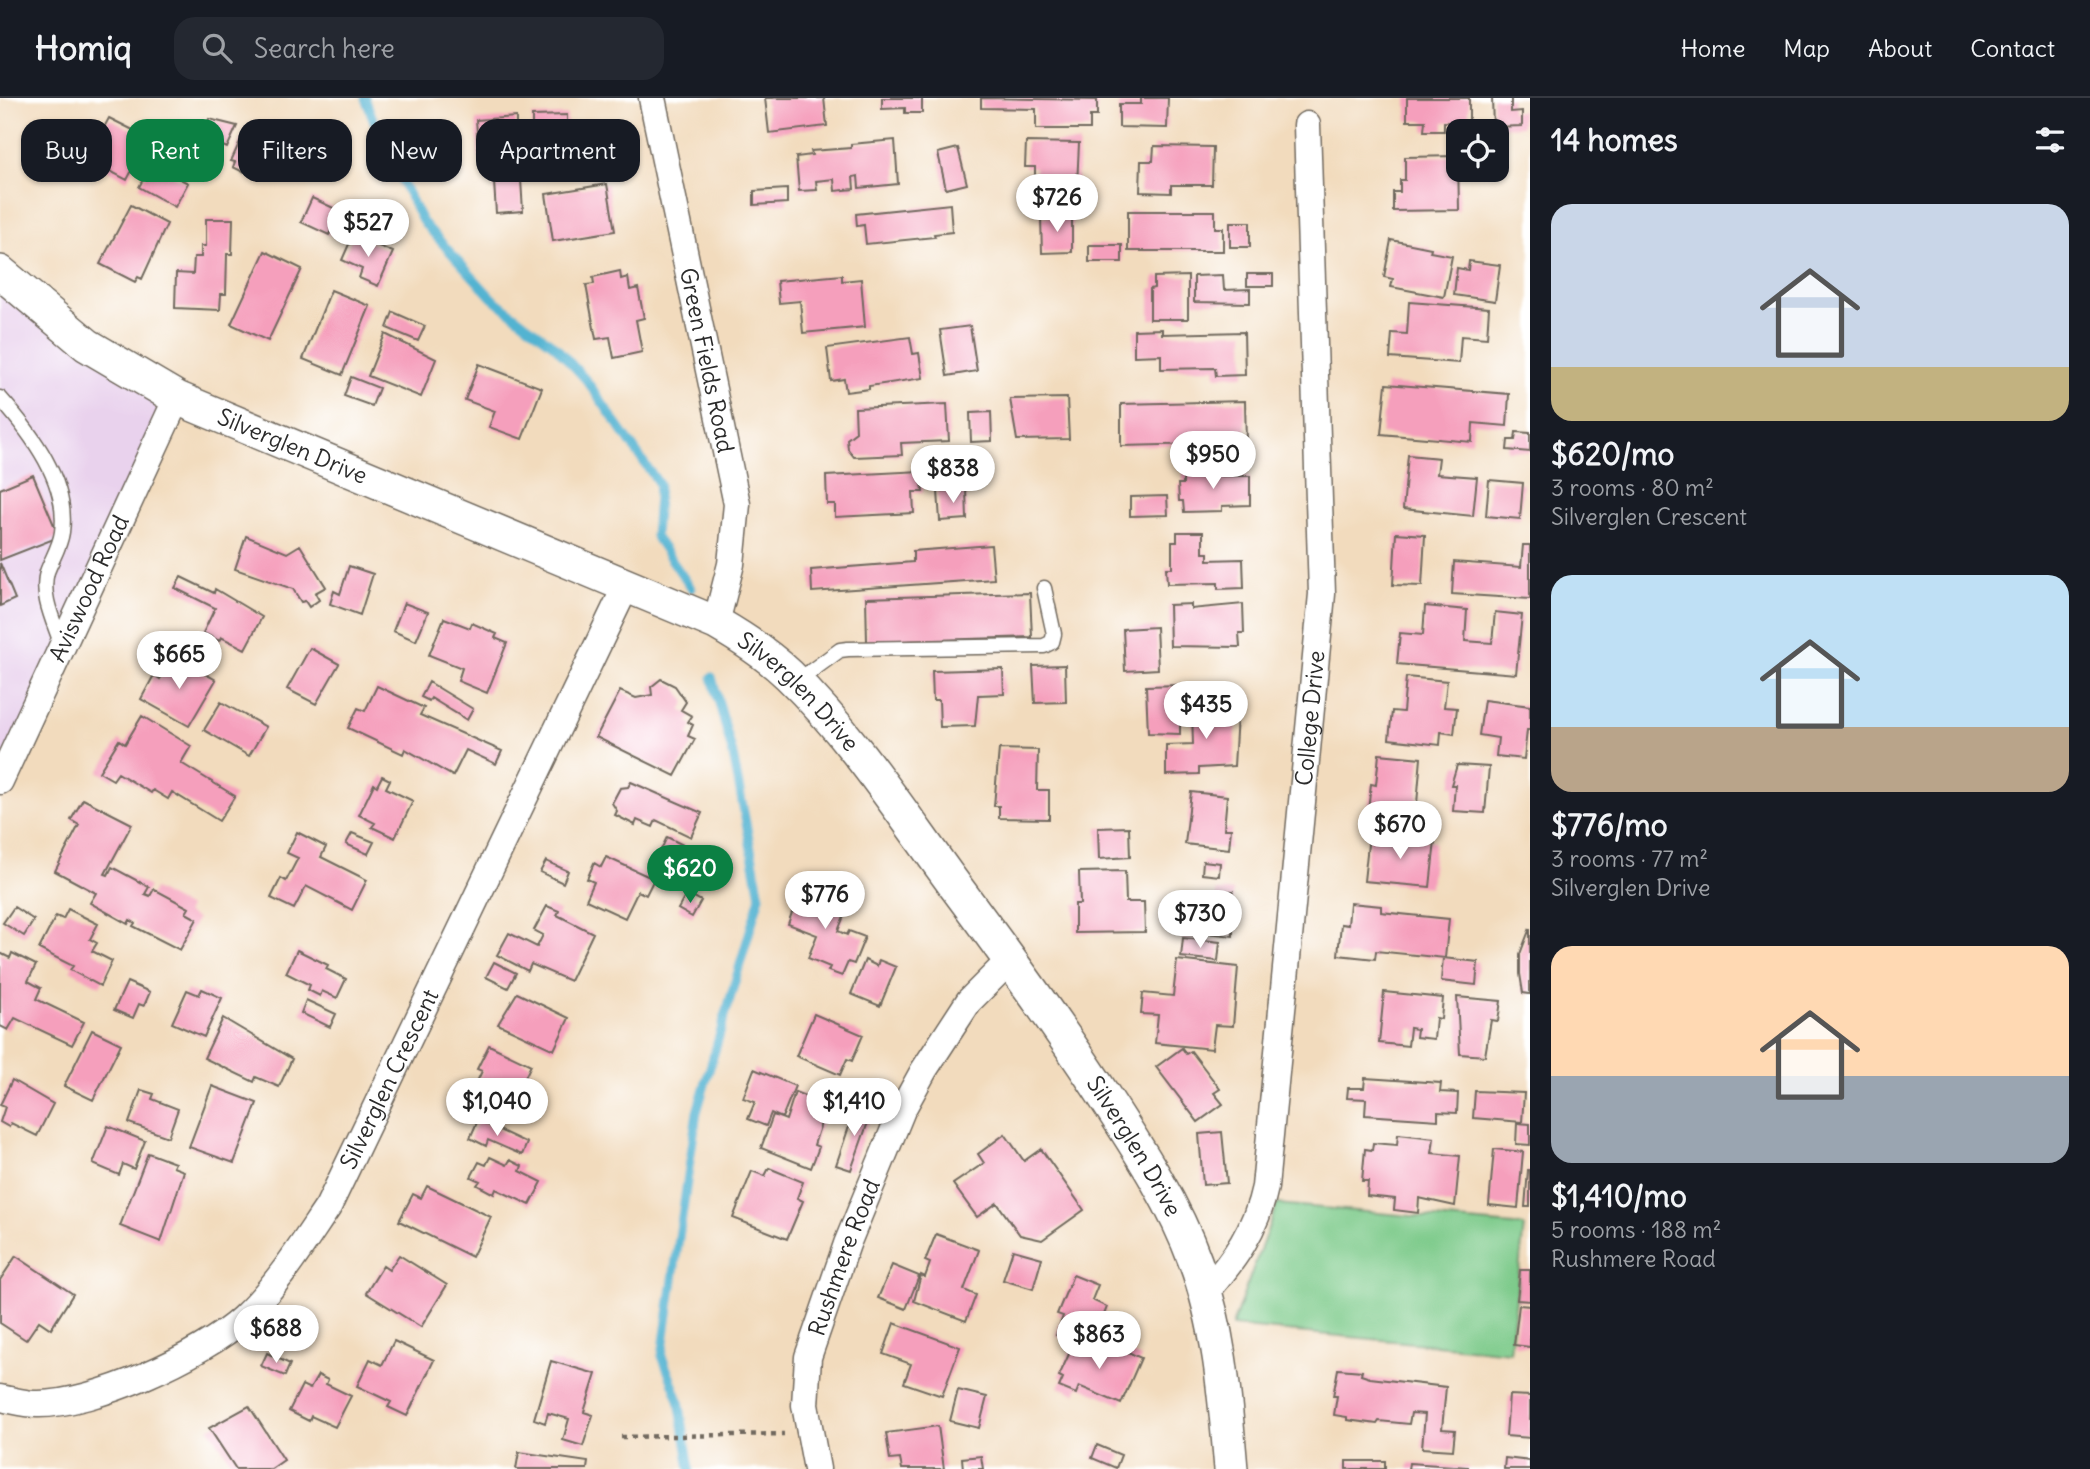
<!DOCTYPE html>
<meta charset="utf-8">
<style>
:root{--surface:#171b24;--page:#242831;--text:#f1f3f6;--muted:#9ea1a6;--line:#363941;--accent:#0b8043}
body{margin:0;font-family:Delius,sans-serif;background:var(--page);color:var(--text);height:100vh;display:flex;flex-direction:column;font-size:26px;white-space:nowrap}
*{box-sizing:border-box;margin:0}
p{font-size:23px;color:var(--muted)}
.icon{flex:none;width:38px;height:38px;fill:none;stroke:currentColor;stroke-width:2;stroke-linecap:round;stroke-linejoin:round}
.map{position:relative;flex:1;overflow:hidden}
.drawer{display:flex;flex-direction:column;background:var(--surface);width:560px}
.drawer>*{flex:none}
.banner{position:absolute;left:21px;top:21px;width:665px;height:63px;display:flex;gap:14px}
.tools{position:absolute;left:1446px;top:21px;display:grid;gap:14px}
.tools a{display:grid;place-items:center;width:63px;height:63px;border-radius:14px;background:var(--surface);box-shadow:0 2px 5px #0004;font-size:35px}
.price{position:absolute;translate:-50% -60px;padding:0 16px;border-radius:24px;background:#fff;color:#222;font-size:23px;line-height:46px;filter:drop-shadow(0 2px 4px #0008)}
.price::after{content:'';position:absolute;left:50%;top:42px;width:21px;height:16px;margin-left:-10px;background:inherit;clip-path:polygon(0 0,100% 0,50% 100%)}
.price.selected{background:var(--accent);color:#fff}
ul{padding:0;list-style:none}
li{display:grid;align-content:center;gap:14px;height:371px;padding:0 21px}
li span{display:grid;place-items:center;height:217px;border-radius:21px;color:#555}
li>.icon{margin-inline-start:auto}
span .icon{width:126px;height:126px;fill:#fffc;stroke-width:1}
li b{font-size:30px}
h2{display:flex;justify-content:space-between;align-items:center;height:84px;padding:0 21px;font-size:30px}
.chip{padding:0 24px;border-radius:21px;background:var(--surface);box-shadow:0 2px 5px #0004;font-size:24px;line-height:63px}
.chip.selected{background:var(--accent);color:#fff}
header{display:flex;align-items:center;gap:42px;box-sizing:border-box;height:98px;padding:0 35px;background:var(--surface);border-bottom:2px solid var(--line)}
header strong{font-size:33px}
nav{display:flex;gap:38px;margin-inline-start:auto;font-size:24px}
.search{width:490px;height:63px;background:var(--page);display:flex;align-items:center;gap:18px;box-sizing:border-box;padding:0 24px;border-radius:21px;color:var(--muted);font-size:26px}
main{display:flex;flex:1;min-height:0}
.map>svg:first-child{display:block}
.built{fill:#e9d2ed}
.green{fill:#7ecb8b;stroke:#547b5b;stroke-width:2}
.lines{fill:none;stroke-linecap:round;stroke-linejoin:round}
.stream{stroke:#53b3d1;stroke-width:9}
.building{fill:#f59fbc}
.service-casing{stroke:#71695e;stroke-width:17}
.minor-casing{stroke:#71695e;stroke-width:29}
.tertiary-casing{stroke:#71695e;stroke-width:36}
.path{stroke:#71695e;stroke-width:4.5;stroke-dasharray:5 5;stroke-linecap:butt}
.service{stroke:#fff;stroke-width:14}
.minor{stroke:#fff;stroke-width:26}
.tertiary{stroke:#fff;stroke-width:33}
.labels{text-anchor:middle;stroke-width:5;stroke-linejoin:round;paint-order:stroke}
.street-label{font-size:23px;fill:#2b2b2b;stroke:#fff}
</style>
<header>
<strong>Homiq</strong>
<div class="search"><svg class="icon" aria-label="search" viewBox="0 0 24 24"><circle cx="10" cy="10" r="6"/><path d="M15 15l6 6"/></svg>Search here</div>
<nav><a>Home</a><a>Map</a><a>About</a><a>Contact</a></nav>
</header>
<main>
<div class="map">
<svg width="1530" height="1371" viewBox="0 0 1530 1371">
<rect width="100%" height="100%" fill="#fff"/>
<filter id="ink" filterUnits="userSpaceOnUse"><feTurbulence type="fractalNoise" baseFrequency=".0143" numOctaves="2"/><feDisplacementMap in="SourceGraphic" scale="14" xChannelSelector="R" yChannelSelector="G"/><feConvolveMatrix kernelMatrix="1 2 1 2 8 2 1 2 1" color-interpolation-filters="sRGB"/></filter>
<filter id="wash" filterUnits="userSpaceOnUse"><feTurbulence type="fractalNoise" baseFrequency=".00686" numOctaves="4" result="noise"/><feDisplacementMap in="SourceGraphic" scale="28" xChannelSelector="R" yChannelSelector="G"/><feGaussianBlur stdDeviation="1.57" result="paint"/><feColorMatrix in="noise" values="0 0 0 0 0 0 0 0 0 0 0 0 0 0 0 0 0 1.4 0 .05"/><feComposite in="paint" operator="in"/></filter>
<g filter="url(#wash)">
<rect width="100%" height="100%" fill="#f2dbbd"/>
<path class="built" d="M0 175 177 301 0 686Z"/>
<path class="green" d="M1277 1106 1524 1128 1510 1254 1232 1228Z"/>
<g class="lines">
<path class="stream" d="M365 0 382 44 422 123 492 200 555 248 587 283 659 386 655 438 691 490
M690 1371 679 1302 662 1258 697 1014 760 798 733 657 712 579"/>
</g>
<g id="blocks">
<path class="building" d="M765 0H824L827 28 769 35Z
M882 0H922V15H905V10L882 11Z
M981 0 1097 2V18H1090V31H1036V11L981 10Z
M1141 0H1168L1167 30 1119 29V6H1141Z
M1407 0H1469V25L1444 24V33H1424L1425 23H1407Z
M1492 0H1511V14L1522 13V28L1493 29Z
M567 17V31H532V18Z
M516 19V34L522 33 525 62 507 64 506 58 479 60 476 22Z
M109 20 149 40 127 82 87 61Z
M209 21 237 28 227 50 201 38Z
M168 28 198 32 179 68 153 54Z
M242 39 256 45 243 74 233 69 235 64 231 63Z
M895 42 898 86 859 90 858 78 853 79 854 91 835 93 834 81 816 83 817 92 799 93 796 59 812 57 811 53 851 50V46Z
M1026 44 1079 45 1077 88 1035 87V69H1025Z
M1154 48 1213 49 1212 87H1171V95L1140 94 1141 63H1153Z
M958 50 967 86 946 91 938 55Z
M1458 58 1459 112 1393 113V94H1400V82H1405V59Z
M151 66 188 85 175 109 139 89Z
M521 82 523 113 496 115 494 84Z
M607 86 615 133 553 143 546 96Z
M787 91V105L754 107V93Z
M312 100 340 113 329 137 301 124Z
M950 106 952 134 934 136 935 139 866 146 864 127 857 128 856 116Z
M131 107 167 126 142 181 138 179 135 184 100 166Z
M1128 113H1215V130H1223V153H1128Z
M1072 117V154L1042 155 1041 119Z
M206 121H233L232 156H227L226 196H221L220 212 175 210 176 175 193 176 194 159H201V148H206Z
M1230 124H1250V149H1230Z
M353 137 393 154 378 188 359 180 362 171 342 162Z
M1391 142 1431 150 1430 154 1452 158 1444 199 1391 189 1393 181 1384 179Z
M1089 147H1122V164H1089Z
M265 153 302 171 268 243 231 226Z
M1469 163 1500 167 1495 203 1454 197 1457 170 1468 172Z
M620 173 621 181 628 179 630 192 638 190 644 220 636 222 642 254 614 260 610 239 596 241 586 187 594 186 593 179Z
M1247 176H1273V188H1247Z
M842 177V183L861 181 865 229 803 235 800 203 779 205 777 183Z
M1223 177 1224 192 1250 191V205L1194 204V178Z
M1188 178V221H1150V191L1154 190V179Z
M331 192 370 208 342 277 303 261Z
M1409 204 1489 210 1487 240 1461 238 1459 265 1390 260 1392 235 1407 236Z
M393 214 425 228 418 243 387 230Z
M970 228 977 273 947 278 940 232Z
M1162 231V236L1244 234 1245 277 1216 278 1215 270 1161 271V257L1134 258V232Z
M385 236 436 261 421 299 368 278Z
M910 239 913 256 919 255 923 280 869 288V291L846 294 844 281 831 283 827 250Z
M479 266 542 290 522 341 489 329 495 313 465 302Z
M351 279 379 290 372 308 344 298Z
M1386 286 1509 296 1507 328 1473 325 1472 344 1381 336Z
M1067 300 1069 341 1017 342 1010 301Z
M1245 303 1246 345 1121 348V306Z
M947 306 949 343 901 345 902 357 854 359 848 351 847 341 856 334 855 310Z
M991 314 992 343 971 344 970 315Z
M1516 334 1530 335V354L1507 352 1508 342H1515Z
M1408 357 1439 360 1437 376 1477 379 1473 418 1403 411Z
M921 373 923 394H913L914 415 835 419V406H827L826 378Z
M1183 373H1221V378H1250V407L1222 408V413L1184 414 1183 403H1179L1178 386H1183Z
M33 377 59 439 0 462V391Z
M1489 382 1523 385 1520 421 1486 418Z
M966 391 967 421 940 423 938 393Z
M1167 398 1168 417 1130 418V399Z
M1177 434H1203V455H1208V462L1243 461 1244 490 1218 491V485L1167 486 1166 470H1172V444H1177Z
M1396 435 1425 437 1422 488 1393 487Z
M246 438 287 455 300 447 326 489 315 495 319 502 309 509 305 503 301 504 293 491 235 471Z
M991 447 994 481 812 494 811 472 913 464V453Z
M1523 447H1530V501L1452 496 1454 464 1521 469Z
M0 465 15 501 0 508Z
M349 468 373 476 360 517 330 506 334 493 340 496Z
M181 479 214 495 215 491 262 519 245 551 221 539 219 543 203 535 215 510 175 490Z
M1030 495 1032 539 867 544 866 500Z
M404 505 428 514 416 543 393 533Z
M1191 506V511L1243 506 1244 535H1239L1240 549 1170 548 1169 507Z
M1425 508 1467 512 1465 543 1492 545 1495 514 1522 517 1516 576 1397 566 1400 535 1423 537Z
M444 520 470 530 472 525 497 536 495 540 507 545 487 595 458 583 462 570 429 557Z
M1156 529 1158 571 1125 573 1123 531Z
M310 550 339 566 316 606 287 591Z
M173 558 216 582 189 628 141 601 154 577 160 581Z
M1065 567 1066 604 1035 605 1033 568Z
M1003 571 1004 596 978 597 975 628 940 629 939 602H933L932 573Z
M1406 579 1447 583 1444 609 1457 610 1454 636 1441 634 1440 647 1389 641 1392 613 1403 614Z
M661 581 675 588 686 604 681 612 692 618 688 624 693 627 688 638 695 641 675 678 596 639 620 593 636 600 652 597 651 589Z
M429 584 473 611 467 622 431 600 429 603 421 599Z
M1180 587V636L1148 635 1146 588Z
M377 588 424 610 420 617 502 653 496 666 466 652 453 678 405 651 403 656 348 630 358 610 365 613Z
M1231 601 1232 617H1237L1234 668 1199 670V676L1166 677V647L1193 646 1192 610 1205 609V602Z
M1484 602 1530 608V632H1527L1524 661 1496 658 1498 640 1479 637Z
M221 604 266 629 249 658 204 632Z
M142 618 191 648 181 665 235 698 219 723 172 694 168 701 153 692 151 695 118 675 113 682 99 674 119 642 125 646Z
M999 651 1038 652 1037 692H1049V721L999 720V708H994Z
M1379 656 1421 660 1416 717 1368 713 1371 686 1376 687Z
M1457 667 1489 669 1485 715 1453 713 1455 687H1451Z
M382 678 390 682 386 690 413 703 395 740 372 729 375 725 359 717 374 686 377 688Z
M631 684 702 715 691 739 656 722 653 729 637 722 635 727 615 717 617 713 612 705 620 690 628 689Z
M1191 694 1227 698 1224 731H1231L1229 751 1185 746Z
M83 701 132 726 105 776 108 777 112 769 149 789 145 796 150 798 154 791 189 810 186 815 197 821 180 852 133 828 135 825 130 822 128 826 90 805 96 795 55 773 79 727 71 722Z
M1129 729 1130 759 1099 761 1098 730Z
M297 734 326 749 321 759 367 782 352 812 306 788 294 811 271 800 281 780 286 783 298 760 287 755Z
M352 735 374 744 368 756 346 746Z
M1369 737 1435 743 1430 789 1364 783Z
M667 739 689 750 677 775 655 764Z
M606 759 654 781 646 797 638 793 625 820 586 802 594 784 587 781 594 765 601 769Z
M546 763 568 773 563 785 540 774Z
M1203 763 1220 765 1219 778 1202 776Z
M1125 773 1126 804H1144L1145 834 1075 835V806H1080L1079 774Z
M803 783 844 818 838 833 847 837 849 833 865 839 854 866 848 864 842 878 828 873 830 869 808 860 817 837 788 826Z
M1216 793H1233V838L1190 833V799H1216Z
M687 795 701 803 692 819 678 811Z
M1350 805 1381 808V814L1449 821 1445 860 1376 853 1375 861 1338 857 1341 826 1348 827Z
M547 808 559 813 557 817 593 835 570 883 531 866 528 873 497 857 509 835 537 849 543 837 534 832Z
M14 809 34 822 24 838 3 825Z
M68 811 98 826 90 841 97 845 92 853 112 863 100 888 70 872 73 868 39 851 56 818 63 821Z
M1530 830V896L1523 895 1520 876V856Z
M1183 840 1220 844 1218 863 1181 859Z
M297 852 328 867 326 871 346 881 337 900 322 893 320 898 308 892 310 887 286 875Z
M0 855 10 860 12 855 36 867 28 883 41 890 36 901 84 924 72 947 15 920 8 932 0 928Z
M1443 860 1478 864 1476 887 1441 883Z
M865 862 877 868 879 862 896 869 880 908 851 896Z
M1177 862 1238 869 1233 928 1215 927 1212 951 1155 945 1158 917 1141 916 1143 895 1173 898Z
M494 864 516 875 508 890 486 879Z
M127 884 150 894 144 908 139 906 133 920 114 912Z
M202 891 222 900 204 939 172 925 187 892 199 897Z
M1384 894 1443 900 1441 921 1436 920 1434 941 1416 939 1417 931 1410 930 1408 948 1379 945Z
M517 895 569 920 554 952 498 926Z
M1457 899 1501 903 1498 923 1491 922 1485 958 1460 956Z
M306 902 336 916 330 929 301 915Z
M814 916 863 937 852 963 847 961 840 977 796 958Z
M223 920 292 961 279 989 256 979 254 984 204 960Z
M92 932 121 946 93 1002 64 988Z
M489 947 531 967 504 1023 467 1005 482 973 477 971Z
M1182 950 1186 956 1191 953 1220 991 1214 995 1223 1006 1198 1024 1156 969Z
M754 971 795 988 782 1020 771 1015 766 1028 748 1021 755 1004 743 1000Z
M1365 980 1441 985 1440 994 1458 995 1457 1015 1438 1014V1022L1365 1017 1366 1001 1347 1000 1348 990H1364Z
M12 982 53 1006 37 1038 11 1025 9 1029 0 1024 5 1009 0 1007Z
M212 988 257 1005 234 1065 189 1049Z
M141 992 154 996 152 1001 178 1011 168 1039 129 1025Z
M1475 993 1524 995 1522 1024 1473 1020Z
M795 994 827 1007 814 1047 819 1049 811 1070 761 1050 773 1017 786 1022Z
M856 1008 872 1013 851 1072 836 1067Z
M478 1022 527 1045 522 1057 488 1042 486 1048 470 1040Z
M1517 1025 1530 1026V1047L1516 1046Z
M108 1028 145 1043 134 1071 123 1066 119 1077 93 1066Z
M1222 1034 1227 1085 1203 1087 1199 1036Z
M1005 1036 1024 1063 1041 1051 1084 1112 1042 1142 1020 1137 997 1105 977 1119 953 1086 984 1065 978 1056Z
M1398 1036 1434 1040 1432 1055 1460 1058 1455 1108 1419 1100 1418 1115 1394 1112 1395 1101 1367 1098 1368 1083H1362L1365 1051 1372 1052 1373 1045 1397 1047Z
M1494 1051 1523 1054 1518 1110 1489 1107Z
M148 1055 175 1065 173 1069 184 1073 161 1144 120 1128Z
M490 1059 507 1067 510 1062 522 1068 520 1073 542 1084 530 1107 496 1091 494 1096 477 1087 480 1083 471 1079 479 1064 486 1067Z
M769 1070 803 1084 797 1100 803 1103 787 1141 733 1120 752 1073 765 1078Z
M1528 1072H1530V1109H1525Z
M427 1088 491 1119 472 1159 399 1123 413 1096 421 1100Z
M936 1136 979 1152 964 1192 976 1197 966 1223 914 1203 921 1177 925 1179 930 1165 925 1163Z
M1013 1152 1042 1160 1033 1191 1003 1182Z
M399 1157 447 1187 421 1229 366 1195 383 1168 389 1172Z
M16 1158 73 1196 51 1231 39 1223 26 1242 0 1225V1182Z
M892 1167 919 1178 906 1211 878 1200Z
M1520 1172H1530V1203L1517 1202Z
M1073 1177 1098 1187 1092 1202 1107 1209 1098 1232 1078 1224 1070 1243 1056 1237 1063 1218 1057 1216Z
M1519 1207 1530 1208V1249L1514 1247Z
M894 1225 960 1249 942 1298 904 1285 911 1266 883 1256Z
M394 1243 434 1262 407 1318 388 1309 391 1304 357 1288 370 1261 382 1267Z
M1074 1245 1093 1253 1096 1247 1112 1254 1115 1248 1141 1260 1121 1306 1079 1288 1076 1296 1059 1289 1063 1280 1059 1278Z
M267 1255 290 1266 285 1278 261 1268Z
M551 1263 596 1276 584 1314 593 1317 583 1348 563 1342 569 1321 548 1315 545 1325 534 1321Z
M1338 1271 1362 1273 1361 1277 1370 1280 1446 1289 1442 1331 1455 1332 1453 1352 1422 1350 1425 1316 1411 1315 1409 1326 1379 1323 1377 1326 1347 1322V1319L1334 1317 1337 1298H1333Z
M318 1277 328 1282 326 1286 351 1298 335 1329 311 1318 309 1323 289 1313 302 1287 310 1291Z
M958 1292 987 1299 979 1330 950 1323Z
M1509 1297 1530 1298V1340L1506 1338Z
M249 1308 284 1362 271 1371H236L209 1330Z
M938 1328 944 1371H902L900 1361 890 1362 886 1335Z
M1097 1347 1121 1357 1116 1370 1092 1360Z
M519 1354 588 1364 587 1371H516Z
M981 1358 983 1371H963L962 1360Z
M1505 1360 1530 1363V1371H1504Z
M1346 1363H1385V1371H1346Z
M1409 1365 1468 1369V1371H1408Z"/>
</g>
</g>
<g filter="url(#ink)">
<use href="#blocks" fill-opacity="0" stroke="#71695e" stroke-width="2"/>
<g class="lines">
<g class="service-casing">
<path id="service" d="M0 300C31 335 69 384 62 434 60 449 52 460 47 474 40 498 55 526 62 548
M796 584 840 552 848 551 1044 548 1052 544 1054 536 1044 490"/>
</g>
<g class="minor-casing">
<g id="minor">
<path id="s1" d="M652 0 737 406 731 466 716 525"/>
<path id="s2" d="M0 683 177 300"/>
<path id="s3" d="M1206 1194C1234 1162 1256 1132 1265 1089L1322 496 1307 27"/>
<path id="s4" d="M0 1300C12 1302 25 1306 37 1306 93 1307 202 1258 243 1220 277 1188 302 1147 328 1109L626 488"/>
<path id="s5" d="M817 1371 805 1307 808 1259 847 1146 902 1012 924 972 969 903 1010 862"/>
</g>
</g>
<g class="tertiary-casing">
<g id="tertiary">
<path id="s6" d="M0 174 87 247 177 300 716 525C742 540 767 556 789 577 852 638 901 714 953 785 1006 856 1058 927 1106 1001 1139 1052 1174 1105 1195 1163 1220 1229 1225 1301 1231 1371"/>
</g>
</g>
<path class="path" d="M621 1339 784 1336"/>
<use href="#service" class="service"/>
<use href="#minor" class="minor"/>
<use href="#tertiary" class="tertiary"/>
</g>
</g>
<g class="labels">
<g class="street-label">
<text dy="8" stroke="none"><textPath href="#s1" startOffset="268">Green Fields Road</textPath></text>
<text dy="8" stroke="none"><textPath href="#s6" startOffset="343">Silverglen Drive</textPath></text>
<text dy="8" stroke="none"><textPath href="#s2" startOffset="212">Aviswood Road</textPath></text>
<text dy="8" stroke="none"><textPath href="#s6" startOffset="910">Silverglen Drive</textPath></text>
<text dy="8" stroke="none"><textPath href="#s3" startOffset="593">College Drive</textPath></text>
<text dy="8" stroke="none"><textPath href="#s4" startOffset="546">Silverglen Crescent</textPath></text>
<text dy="8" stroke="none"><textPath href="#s6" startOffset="1477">Silverglen Drive</textPath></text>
<text dy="8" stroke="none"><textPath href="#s5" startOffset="219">Rushmere Road</textPath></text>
</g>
</g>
</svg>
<div class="tools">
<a><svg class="icon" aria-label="locate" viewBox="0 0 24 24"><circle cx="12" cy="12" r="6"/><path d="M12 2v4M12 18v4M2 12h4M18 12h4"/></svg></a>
</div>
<b class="price" style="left:1057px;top:136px">$726</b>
<b class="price" style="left:368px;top:161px">$527</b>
<b class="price" style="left:1213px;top:393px">$950</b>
<b class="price" style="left:953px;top:407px">$838</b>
<b class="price" style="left:179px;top:593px">$665</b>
<b class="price" style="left:1206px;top:643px">$435</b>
<b class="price" style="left:1400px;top:763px">$670</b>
<b class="price selected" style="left:690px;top:807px">$620</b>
<b class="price" style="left:825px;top:833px">$776</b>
<b class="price" style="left:1200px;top:852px">$730</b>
<b class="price" style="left:497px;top:1040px">$1,040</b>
<b class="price" style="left:854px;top:1040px">$1,410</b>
<b class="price" style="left:276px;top:1267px">$688</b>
<b class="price" style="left:1099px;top:1273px">$863</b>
<div class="banner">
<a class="chip">Buy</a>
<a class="chip selected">Rent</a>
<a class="chip">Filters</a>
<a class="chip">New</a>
<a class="chip">Apartment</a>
</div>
</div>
<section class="drawer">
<h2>14 homes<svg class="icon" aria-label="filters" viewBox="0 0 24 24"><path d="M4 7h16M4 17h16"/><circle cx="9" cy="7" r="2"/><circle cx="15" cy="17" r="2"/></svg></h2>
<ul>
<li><span style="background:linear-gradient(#c9d6e8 75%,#c2b280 0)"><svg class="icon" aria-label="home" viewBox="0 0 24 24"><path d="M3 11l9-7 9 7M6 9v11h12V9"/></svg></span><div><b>$620/mo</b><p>3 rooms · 80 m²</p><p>Silverglen Crescent</p></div></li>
<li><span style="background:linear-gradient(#bfe0f5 70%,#b9a48a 0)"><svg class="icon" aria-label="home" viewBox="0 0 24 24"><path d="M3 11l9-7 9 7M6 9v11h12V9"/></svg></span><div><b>$776/mo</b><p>3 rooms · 77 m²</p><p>Silverglen Drive</p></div></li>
<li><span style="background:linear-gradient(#ffd9b3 60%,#9aa5b1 0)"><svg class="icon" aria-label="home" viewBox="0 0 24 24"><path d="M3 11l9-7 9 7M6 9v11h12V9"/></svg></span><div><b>$1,410/mo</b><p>5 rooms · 188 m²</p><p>Rushmere Road</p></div></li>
</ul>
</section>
</main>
